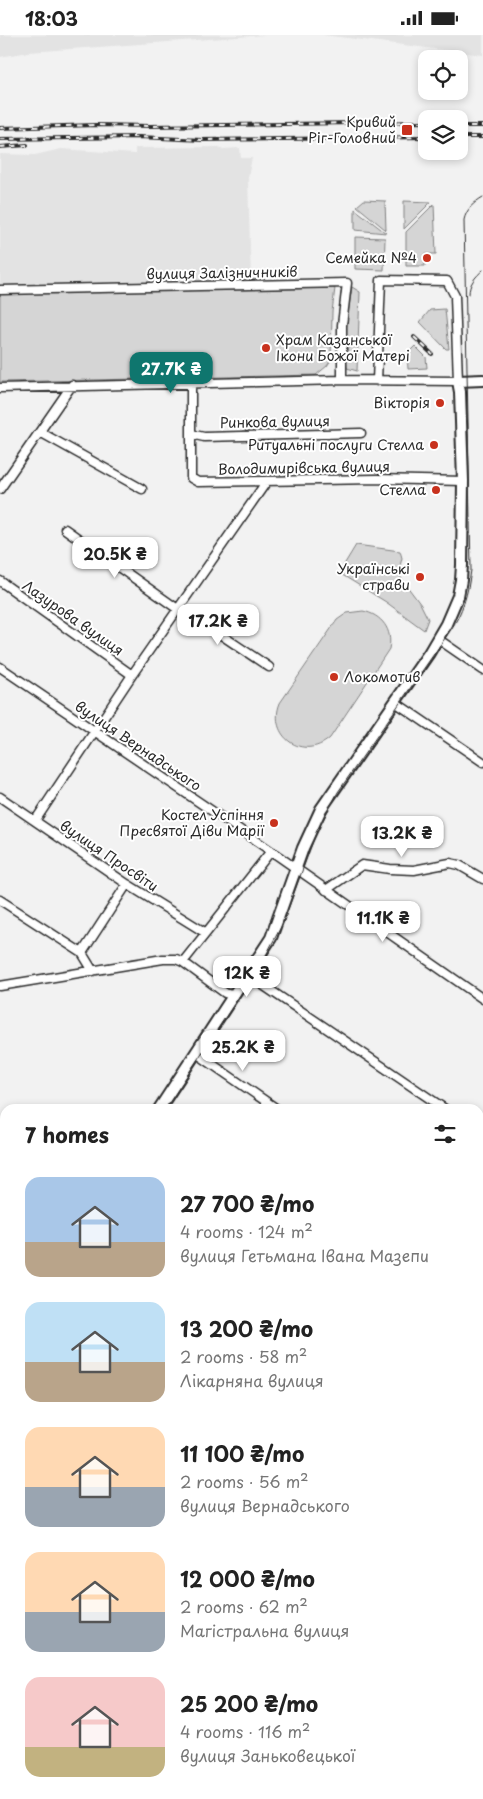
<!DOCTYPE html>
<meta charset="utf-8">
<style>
:root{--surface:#fff;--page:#f6f6f6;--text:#222;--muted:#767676;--accent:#0f766e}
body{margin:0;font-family:"Playpen Sans",sans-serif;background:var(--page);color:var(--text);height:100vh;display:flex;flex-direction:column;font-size:19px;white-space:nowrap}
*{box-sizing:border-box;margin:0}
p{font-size:16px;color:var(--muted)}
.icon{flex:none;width:28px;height:28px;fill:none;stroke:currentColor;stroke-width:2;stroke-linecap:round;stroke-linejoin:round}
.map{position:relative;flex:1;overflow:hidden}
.drawer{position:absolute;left:0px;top:1069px;width:484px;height:696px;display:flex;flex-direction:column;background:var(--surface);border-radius:15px 15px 0 0;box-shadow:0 2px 8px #0003}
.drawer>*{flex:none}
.fabs{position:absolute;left:418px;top:15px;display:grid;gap:10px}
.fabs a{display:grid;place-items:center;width:50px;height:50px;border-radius:10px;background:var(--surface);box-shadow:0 2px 8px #0003;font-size:25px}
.price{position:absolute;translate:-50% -42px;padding:0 11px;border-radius:10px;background:#fff;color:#222;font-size:16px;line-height:32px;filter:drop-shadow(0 1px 2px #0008)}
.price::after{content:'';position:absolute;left:50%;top:30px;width:15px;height:11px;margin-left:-8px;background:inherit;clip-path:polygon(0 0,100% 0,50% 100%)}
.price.active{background:var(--accent);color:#fff}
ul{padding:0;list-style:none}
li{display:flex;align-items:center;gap:15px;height:125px;padding:0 25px}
li span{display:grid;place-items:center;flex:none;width:140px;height:100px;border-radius:15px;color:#555}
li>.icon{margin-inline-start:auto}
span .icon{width:60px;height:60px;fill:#fffc;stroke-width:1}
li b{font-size:21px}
h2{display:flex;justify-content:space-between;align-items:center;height:60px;padding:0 25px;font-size:21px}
.status{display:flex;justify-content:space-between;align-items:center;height:35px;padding:0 25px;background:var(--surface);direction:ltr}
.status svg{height:14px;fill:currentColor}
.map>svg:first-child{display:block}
.built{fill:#e3e3e3}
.green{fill:#d5d5d5;stroke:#808080}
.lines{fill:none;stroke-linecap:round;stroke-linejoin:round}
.minor-casing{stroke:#2b2b2b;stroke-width:11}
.major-casing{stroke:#2b2b2b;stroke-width:14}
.minor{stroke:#fff;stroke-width:8}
.major{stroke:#fff;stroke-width:10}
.tram{stroke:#2b2b2b;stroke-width:1}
.rail-casing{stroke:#2b2b2b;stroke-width:4}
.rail{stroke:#fff;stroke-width:2;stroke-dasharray:5.5;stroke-linecap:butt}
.poi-dot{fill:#c8321e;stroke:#fff;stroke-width:2}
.labels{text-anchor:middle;stroke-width:4;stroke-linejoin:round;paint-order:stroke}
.poi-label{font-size:14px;fill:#2b2b2b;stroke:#fff;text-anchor:end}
.street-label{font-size:14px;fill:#2b2b2b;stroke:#fff}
</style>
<div class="status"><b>18:03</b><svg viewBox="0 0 49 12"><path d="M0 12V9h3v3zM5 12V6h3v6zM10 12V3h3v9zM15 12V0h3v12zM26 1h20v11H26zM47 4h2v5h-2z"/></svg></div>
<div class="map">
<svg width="483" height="1764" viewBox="0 0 483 1764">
<rect width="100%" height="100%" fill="#f2f2f2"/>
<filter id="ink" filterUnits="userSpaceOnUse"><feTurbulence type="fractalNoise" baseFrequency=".02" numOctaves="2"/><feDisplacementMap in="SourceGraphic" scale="10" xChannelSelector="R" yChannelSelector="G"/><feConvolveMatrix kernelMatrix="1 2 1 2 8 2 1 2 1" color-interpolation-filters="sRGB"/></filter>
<g filter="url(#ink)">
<path class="built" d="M0 0H265L29 17 0 22Z
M323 0H483V20Z
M219 112 223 114 240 113 241 123H252L248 142 251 246 0 250V119L35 120 61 114 135 119V113Z"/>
<path class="green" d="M364 165 385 166 386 195 357 171Z
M404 166 431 167 404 194Z
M434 169 436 219H425V231H406V197Z
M355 174 386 198 355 195Z
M355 202 385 203 384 235 355 234Z
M352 252 360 257 357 336 347 333C343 306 348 279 352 252Z
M335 253 332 277 331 325 327 331 316 340 0 347V259Z
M445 274 449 314H446L420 287 430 275Z
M415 311 426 322 427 333 408 334 407 319Z
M356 510 400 516 402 523 399 535 401 543 421 570 428 584 424 595 386 567 339 538Z
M363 576C382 580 393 595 389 614L330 703C303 727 267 701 280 668L337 585 347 578Z"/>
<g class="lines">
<g class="minor-casing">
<path id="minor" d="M0 255 347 248 342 290V345
M191 348V443L198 447 377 444 463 446
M0 353 342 345 458 346 455 261 447 246 381 245 377 346
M40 397 142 454
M192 398 195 400 204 402 361 398
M0 454 72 350
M65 494 179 575
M0 546 132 640
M181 573 269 632
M438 604 483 635
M0 632 271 816 483 964
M395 667 483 727
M0 762 127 849 206 898
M35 786 132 640 267 446
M326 855 362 830 390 834 414 835 450 828 459 830 483 844
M0 865 82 918 93 936
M82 918 127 849
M183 927 225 958 234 961
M248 940 445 1074
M0 951 163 924H176L183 927 271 816
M196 1018 277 1074
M479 1096 483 1099
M479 1211 483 1214
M0 1308 5 1301
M479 1319 483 1322
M479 1344 483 1338
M479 1434 483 1437
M479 1534 483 1537
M0 1635 5 1639
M479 1635 483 1638
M479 1660 483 1653
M0 1733 5 1736
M479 1741 483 1744
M40 1760 46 1764
M185 1760 191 1764
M349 1760 355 1764
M174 1764 177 1760
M203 1764 205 1760
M409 1764 412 1760"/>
</g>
<g class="major-casing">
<path id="major" d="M159 1074 271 903 303 813 321 774 429 618 446 589 458 561 461 545 462 530 463 446 460 357 458 346 483 345
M0 1167 5 1171
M0 1188 5 1191"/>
</g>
<use href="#minor" class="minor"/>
<use href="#major" class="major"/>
<path class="tram" d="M469 259C469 249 475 242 483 235
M165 1074 265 922 283 888 316 798 338 757 450 596C463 577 468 558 471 535L464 185C466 175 474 167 483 162
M0 1176 5 1179"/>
<g class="rail-casing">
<path id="rail" d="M459 91H483
M0 93 96 90 150 91 426 87
M459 102H483
M0 104 139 102 202 105 426 102
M0 112 27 110
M414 302 432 319"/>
</g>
<use href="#rail" class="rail"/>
</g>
</g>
<g class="poi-dot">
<rect x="401" y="89" width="12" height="12" rx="2.5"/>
<circle cx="427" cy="223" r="5"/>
<circle cx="266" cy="313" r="5"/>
<circle cx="440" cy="368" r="5"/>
<circle cx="434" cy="410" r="5"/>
<circle cx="436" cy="455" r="5"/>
<circle cx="420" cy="542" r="5"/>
<circle cx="334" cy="642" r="5"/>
<circle cx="274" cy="788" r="5"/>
</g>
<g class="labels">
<g class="poi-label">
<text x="396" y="92">Кривий<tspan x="396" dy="16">Ріг-Головний</tspan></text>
<text x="417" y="228">Семейка №4</text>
<text x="276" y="310" text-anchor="start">Храм Казанської<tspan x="276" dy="16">Ікони Божої Матері</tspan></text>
<text x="430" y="373">Вікторія</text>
<text x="424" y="415">Ритуальні послуги Стелла</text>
<text x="426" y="460">Стелла</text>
<text x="410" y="539">Українські<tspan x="410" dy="16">страви</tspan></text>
<text x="344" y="647" text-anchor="start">Локомотив</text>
<text x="264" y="785">Костел Успіння<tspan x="264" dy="16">Пресвятої Діви Марії</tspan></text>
</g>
<g class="street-label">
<text transform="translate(222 238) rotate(-1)" y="5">вулиця Залізничників</text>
<text transform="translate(275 387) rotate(-1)" y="5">Ринкова вулиця</text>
<text transform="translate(304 433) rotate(-1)" y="5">Володимирівська вулиця</text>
<text transform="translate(73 583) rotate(35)" y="5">Лазурова вулиця</text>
<text transform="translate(138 711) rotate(34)" y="5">вулиця Вернадського</text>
<text transform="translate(109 821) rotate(34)" y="5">вулиця Просвіти</text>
</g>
</g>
</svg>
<div class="fabs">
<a><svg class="icon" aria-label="locate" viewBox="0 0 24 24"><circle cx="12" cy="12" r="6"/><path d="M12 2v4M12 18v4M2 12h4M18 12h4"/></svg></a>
<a><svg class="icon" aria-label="layers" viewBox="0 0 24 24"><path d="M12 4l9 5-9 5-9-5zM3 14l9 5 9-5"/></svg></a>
</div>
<b class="price active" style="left:171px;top:359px">27.7K ₴</b>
<b class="price" style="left:115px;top:544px">20.5K ₴</b>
<b class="price" style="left:218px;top:611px">17.2K ₴</b>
<b class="price" style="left:402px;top:823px">13.2K ₴</b>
<b class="price" style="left:383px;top:908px">11.1K ₴</b>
<b class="price" style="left:247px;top:963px">12K ₴</b>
<b class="price" style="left:243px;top:1037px">25.2K ₴</b>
<section class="drawer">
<h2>7 homes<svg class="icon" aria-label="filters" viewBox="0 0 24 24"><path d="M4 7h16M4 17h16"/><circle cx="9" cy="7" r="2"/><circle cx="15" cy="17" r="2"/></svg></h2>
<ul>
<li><span style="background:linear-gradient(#a9c7e8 65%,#b9a48a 0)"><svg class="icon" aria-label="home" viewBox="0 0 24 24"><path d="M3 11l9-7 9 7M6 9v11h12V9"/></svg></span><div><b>27 700 ₴/mo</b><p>4 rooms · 124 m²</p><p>вулиця Гетьмана Івана Мазепи</p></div></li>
<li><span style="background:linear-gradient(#bfe0f5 60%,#b9a48a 0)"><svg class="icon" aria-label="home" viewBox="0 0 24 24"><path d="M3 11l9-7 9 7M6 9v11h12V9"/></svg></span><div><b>13 200 ₴/mo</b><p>2 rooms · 58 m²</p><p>Лікарняна вулиця</p></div></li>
<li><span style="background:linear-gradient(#ffd9b3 60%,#9aa5b1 0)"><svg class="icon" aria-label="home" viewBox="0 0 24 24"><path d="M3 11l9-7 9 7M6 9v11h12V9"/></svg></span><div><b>11 100 ₴/mo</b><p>2 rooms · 56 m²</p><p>вулиця Вернадського</p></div></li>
<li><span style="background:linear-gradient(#ffd9b3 60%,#9aa5b1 0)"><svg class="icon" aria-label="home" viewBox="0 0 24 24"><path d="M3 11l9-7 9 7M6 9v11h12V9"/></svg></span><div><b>12 000 ₴/mo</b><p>2 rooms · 62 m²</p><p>Магістральна вулиця</p></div></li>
<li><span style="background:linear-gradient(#f6c9c9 70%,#c2b280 0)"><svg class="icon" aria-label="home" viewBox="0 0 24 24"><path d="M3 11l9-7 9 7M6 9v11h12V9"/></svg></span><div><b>25 200 ₴/mo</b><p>4 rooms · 116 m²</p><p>вулиця Заньковецької</p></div></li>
</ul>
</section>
</div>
